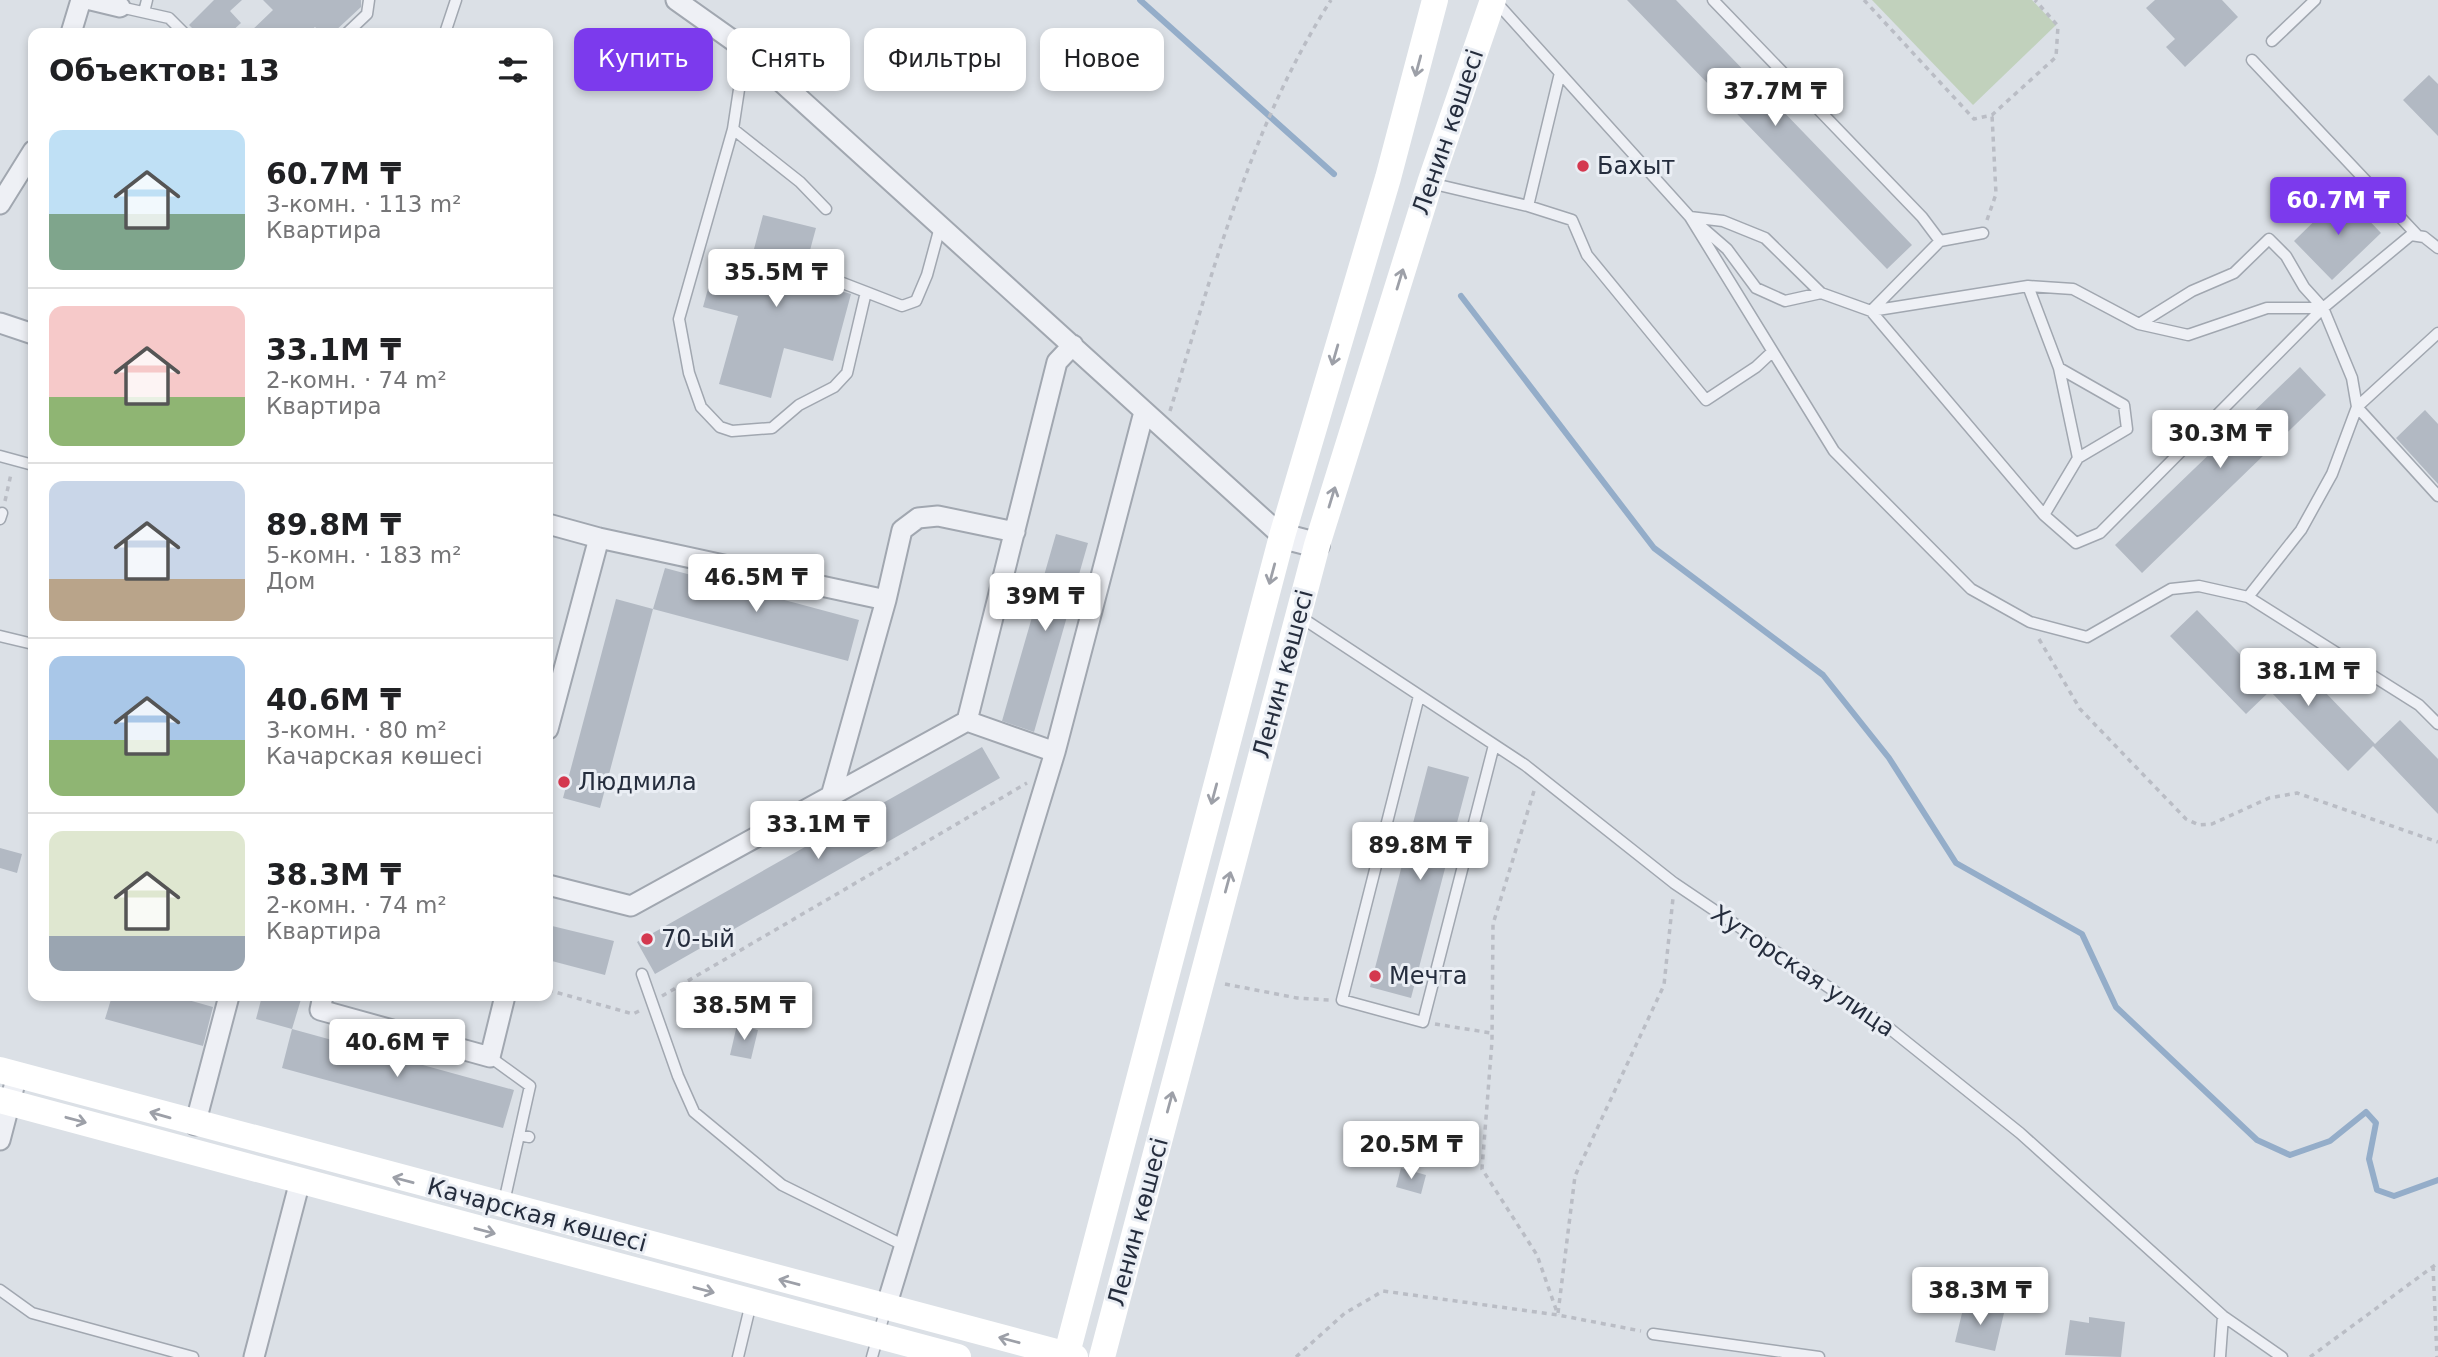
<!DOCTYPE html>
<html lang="ru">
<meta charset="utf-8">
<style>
:root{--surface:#fff;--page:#f6f6f6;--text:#202124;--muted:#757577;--line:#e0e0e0;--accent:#7c3aed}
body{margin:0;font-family:"DejaVu Sans",sans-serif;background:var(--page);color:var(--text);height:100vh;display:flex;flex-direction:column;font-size:26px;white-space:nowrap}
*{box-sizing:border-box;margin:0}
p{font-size:23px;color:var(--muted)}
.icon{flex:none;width:38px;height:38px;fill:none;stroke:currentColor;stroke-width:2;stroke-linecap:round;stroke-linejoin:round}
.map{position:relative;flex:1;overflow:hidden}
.drawer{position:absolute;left:28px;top:28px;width:525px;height:973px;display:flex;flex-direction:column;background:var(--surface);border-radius:14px;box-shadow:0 4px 10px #0003}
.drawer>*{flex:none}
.guide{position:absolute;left:574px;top:28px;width:665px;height:63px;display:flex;gap:14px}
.price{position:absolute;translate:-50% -60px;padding:0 16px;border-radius:7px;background:#fff;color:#222;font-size:23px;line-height:46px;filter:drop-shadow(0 2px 4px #0008)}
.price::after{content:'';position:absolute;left:50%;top:42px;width:21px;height:16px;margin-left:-10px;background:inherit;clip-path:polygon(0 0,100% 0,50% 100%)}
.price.active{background:var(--accent);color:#fff}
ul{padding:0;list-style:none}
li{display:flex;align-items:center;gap:21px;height:175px;padding:0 21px}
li+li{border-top:2px solid var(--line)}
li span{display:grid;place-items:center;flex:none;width:196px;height:140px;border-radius:14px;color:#555}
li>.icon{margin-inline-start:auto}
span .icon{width:84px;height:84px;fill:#fffc;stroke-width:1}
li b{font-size:30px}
h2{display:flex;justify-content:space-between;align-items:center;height:84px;padding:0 21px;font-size:30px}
.tag{padding:0 24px;border-radius:14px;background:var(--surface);box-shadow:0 4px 10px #0003;font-size:24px;line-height:63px}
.tag.active{background:var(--accent);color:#fff}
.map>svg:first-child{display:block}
.green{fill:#c1d1bc}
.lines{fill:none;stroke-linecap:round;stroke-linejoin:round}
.stream{stroke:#94adc9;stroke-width:6}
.building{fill:#b2b9c3}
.service-casing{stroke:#a1a7b0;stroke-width:13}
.minor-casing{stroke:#a1a7b0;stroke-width:23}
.tertiary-casing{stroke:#a1a7b0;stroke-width:28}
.path{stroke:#babdc5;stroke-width:3.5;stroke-dasharray:5 5;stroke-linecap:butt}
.service{stroke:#eef0f5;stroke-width:10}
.minor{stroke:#eef0f5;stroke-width:19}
.tertiary{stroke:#eef0f5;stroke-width:24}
.secondary{stroke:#fff;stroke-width:26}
.oneway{stroke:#9da0a8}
.poi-dot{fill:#d4384f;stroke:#eaeef4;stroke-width:2.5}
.labels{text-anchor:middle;stroke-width:6;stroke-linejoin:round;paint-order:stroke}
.street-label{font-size:24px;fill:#252d3d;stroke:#eaeef4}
.poi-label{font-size:24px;fill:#252d3d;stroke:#eaeef4;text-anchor:start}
</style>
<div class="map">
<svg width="2438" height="1357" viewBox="0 0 2438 1357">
<rect width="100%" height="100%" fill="#dbe0e6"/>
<path class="green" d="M1872 0H2032L2056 25 1973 105Z"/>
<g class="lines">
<path class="stream" d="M1140 0 1334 174
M1461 296 1654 548 1823 675 1889 758 1956 863 2082 934 2116 1007 2257 1140 2290 1155 2330 1141 2366 1112 2376 1123 2369 1159 2377 1190 2394 1196 2438 1180"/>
</g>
<path class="building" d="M214 0H242L230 11 241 23 230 33H197L189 25Z
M263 0H361V7L333 33H321L315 27 308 33H249L273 10Z
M1627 0H1676L1912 245 1887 269Z
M2155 0H2222L2238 17 2185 67 2166 47 2175 39 2146 8Z
M2429 75 2438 84V136L2403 100Z
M2343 193 2381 233 2332 280 2294 241Z
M763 215 816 228 802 280 851 294 833 361 784 348 771 398 719 384 738 316 703 307 712 274 745 283Z
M2300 367 2326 395 2142 573 2115 545Z
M2425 410 2438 424V484L2396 438Z
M1056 534 1088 543 1034 732 1002 721Z
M665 568 859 620 848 661 653 609Z
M616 599 653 609 600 808 563 798Z
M2197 610 2273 688 2298 664 2375 744 2400 720 2438 759V814L2373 746 2348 771 2270 691 2246 714 2170 636Z
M982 747 1000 778 655 974 637 942Z
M1428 766 1469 777 1411 998 1370 987Z
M0 848 22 854 17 873 0 868Z
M548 925 614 941 605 975 548 960Z
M112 996H174L213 1007 203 1046 105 1019Z
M262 996H302L292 1029 256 1019Z
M737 1025 758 1030 751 1059 730 1055Z
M292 1029 514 1090 503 1128 282 1068Z
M1401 1168 1426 1175 1421 1194 1396 1187Z
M1978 1302 1994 1306 1993 1311 2004 1313 1995 1351 1955 1342 1963 1309 1976 1312Z
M2089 1317 2125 1322 2121 1357 2065 1355 2070 1320 2089 1323Z"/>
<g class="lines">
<g class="service-casing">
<path id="service" d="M1713 0 1922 217 1940 241 1871 311 2044 515 2076 543 2100 533 2323 308 2411 235 2424 237 2438 248
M1497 3 1690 217 1727 249 1756 288 1785 301 1821 293
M120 7 169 18 184 33
M144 12 147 0
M347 33 367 14 369 0
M445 33 456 0
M2272 41 2315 0
M745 50 733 129 679 319 689 373 701 407 720 427 732 431 772 428 799 405 834 387 847 373 866 292 902 306 916 301 927 275 940 227
M2252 60 2417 235
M733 129 800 182 826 209
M1430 183 1528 206 1560 73
M1528 206 1572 220 1587 255 1706 400 1756 367 1772 352
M1690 217 1834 451 1971 589 2030 622 2087 637 2171 589 2199 586 2248 597 2419 705 2438 724
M1690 217 1723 221 1765 238 1821 293 1871 311 2028 286 2073 289 2139 324 2188 335 2267 308H2323
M1940 241 1983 233
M827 277 866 292
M2028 286 2059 368 2078 458 2044 515
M2139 324 2192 291 2234 273 2269 239 2286 256 2304 287 2323 308 2352 378 2357 407 2332 474 2301 530 2248 597
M2438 333 2357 407 2438 496
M2059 368 2124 405 2127 429 2078 458
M0 456 33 465
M0 519 2 513
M1299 616 1525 765 1674 883 1889 1028 2020 1133 2223 1316 2282 1357
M0 636 33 644
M1419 696 1342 1000 1423 1022 1494 745
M642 974 678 1076 694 1112 782 1185 905 1246
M490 1057 530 1086 504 1202
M519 1135 529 1137
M0 1290 32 1313 193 1357
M1653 1334 1819 1357
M738 1357 751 1303
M872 1357 886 1308
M2220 1357 2223 1316"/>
</g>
<g class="minor-casing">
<path id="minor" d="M91 0 120 7
M676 0 745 49 1282 536
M71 33 81 0
M0 204 33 151
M0 323 33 334
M548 524 599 538 886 600
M967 721 1055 752
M548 729 599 538
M831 796 886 600 902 530 918 518 938 516 1015 532
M548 885 631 906 967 721 1057 362 1073 345
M323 996 320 1010 490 1057 505 996
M195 1125 229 996
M0 1140 17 1075
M886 1307 1055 752 1144 412
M254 1357 300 1181"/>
</g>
<g class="tertiary-casing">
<path id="tertiary" d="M1282 536 1317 545"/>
</g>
<path class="path" d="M1864 0 1974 119 1992 115 2056 57 2058 26 2035 0
M1987 220 1996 194 1992 115
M1170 411C1213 271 1251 125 1331 0
M5 501 11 474
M2039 639 2080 709 2186 819 2199 825 2212 824 2269 798 2297 793 2438 842
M1534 791 1493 924 1492 1041 1482 1169 1537 1255 1558 1315
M1225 984 1297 998 1329 1000
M548 990 633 1014 641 1010
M662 996 1027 783
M1435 1024 1491 1033
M2433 1266 2437 1357
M1558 1313 1575 1176 1664 985 1673 898
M1296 1357 1345 1313 1383 1291 1558 1315 1641 1331
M2310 1357 2438 1263"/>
<use href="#service" class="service"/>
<use href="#minor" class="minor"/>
<use href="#tertiary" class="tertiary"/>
<path class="secondary" d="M0 1070 1075 1357
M0 1100 958 1357
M1066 1357 1282 536 1388 178 1435 0
M1102 1357 1317 545 1430 183 1493 0"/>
</g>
<defs><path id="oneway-shaft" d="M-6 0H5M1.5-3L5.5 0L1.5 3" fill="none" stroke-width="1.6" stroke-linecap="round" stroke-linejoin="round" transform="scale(1.75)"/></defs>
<g class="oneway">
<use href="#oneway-shaft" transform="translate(1418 66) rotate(105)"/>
<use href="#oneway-shaft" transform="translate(1400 279) rotate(-73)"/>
<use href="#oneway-shaft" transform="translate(1335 355) rotate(106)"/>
<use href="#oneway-shaft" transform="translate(1332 497) rotate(-73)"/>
<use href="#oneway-shaft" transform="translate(1272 574) rotate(105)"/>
<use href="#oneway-shaft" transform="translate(1214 794) rotate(105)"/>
<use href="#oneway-shaft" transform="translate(1228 882) rotate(-75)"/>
<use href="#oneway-shaft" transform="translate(1170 1102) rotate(-75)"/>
<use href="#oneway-shaft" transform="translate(160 1115) rotate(-164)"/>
<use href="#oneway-shaft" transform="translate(76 1120) rotate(15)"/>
<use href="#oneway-shaft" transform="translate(403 1180) rotate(-165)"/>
<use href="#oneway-shaft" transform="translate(485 1231) rotate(15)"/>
<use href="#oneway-shaft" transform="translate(789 1282) rotate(-165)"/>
<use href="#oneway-shaft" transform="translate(704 1290) rotate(15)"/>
<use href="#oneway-shaft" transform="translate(1009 1340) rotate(-165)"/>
</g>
<g class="poi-dot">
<circle cx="1583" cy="166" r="7"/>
<circle cx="564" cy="782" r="7"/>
<circle cx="647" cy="939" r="7"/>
<circle cx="1375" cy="976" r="7"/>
</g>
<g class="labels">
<g class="street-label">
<text transform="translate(1448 132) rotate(-71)" y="8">Ленин көшесі</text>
<text transform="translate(1283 674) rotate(-75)" y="8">Ленин көшесі</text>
<text transform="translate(1803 971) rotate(34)" y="8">Хуторская улица</text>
<text transform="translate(537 1215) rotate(15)" y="8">Качарская көшесі</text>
<text transform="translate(1138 1222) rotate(-75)" y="8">Ленин көшесі</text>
</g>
<g class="poi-label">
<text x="1597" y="174">Бахыт</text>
<text x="578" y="790">Людмила</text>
<text x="661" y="947">70-ый</text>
<text x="1389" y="984">Мечта</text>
</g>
</g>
</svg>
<b class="price" style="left:1775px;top:128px">37.7M ₸</b>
<b class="price active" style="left:2338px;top:237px">60.7M ₸</b>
<b class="price" style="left:776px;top:309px">35.5M ₸</b>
<b class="price" style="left:2220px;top:470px">30.3M ₸</b>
<b class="price" style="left:756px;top:614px">46.5M ₸</b>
<b class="price" style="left:1045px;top:633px">39M ₸</b>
<b class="price" style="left:2308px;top:708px">38.1M ₸</b>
<b class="price" style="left:818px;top:861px">33.1M ₸</b>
<b class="price" style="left:1420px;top:882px">89.8M ₸</b>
<b class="price" style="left:744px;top:1042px">38.5M ₸</b>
<b class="price" style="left:397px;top:1079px">40.6M ₸</b>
<b class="price" style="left:1411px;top:1181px">20.5M ₸</b>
<b class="price" style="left:1980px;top:1327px">38.3M ₸</b>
<div class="guide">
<a class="tag active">Купить</a>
<a class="tag">Снять</a>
<a class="tag">Фильтры</a>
<a class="tag">Новое</a>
</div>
<section class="drawer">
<h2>Объектов: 13<svg class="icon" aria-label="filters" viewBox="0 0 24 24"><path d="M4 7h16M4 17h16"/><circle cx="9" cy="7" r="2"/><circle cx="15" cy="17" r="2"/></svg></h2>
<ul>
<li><span style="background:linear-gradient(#bfe0f5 60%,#7fa58c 0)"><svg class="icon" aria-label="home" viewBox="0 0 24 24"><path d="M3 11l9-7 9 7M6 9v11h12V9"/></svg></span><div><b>60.7M ₸</b><p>3-комн. · 113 m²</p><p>Квартира</p></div></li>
<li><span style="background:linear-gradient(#f6c9c9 65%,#8fb573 0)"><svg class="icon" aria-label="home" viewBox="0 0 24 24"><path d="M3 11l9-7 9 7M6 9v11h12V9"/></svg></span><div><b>33.1M ₸</b><p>2-комн. · 74 m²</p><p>Квартира</p></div></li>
<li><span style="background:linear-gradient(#c9d6e8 70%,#b9a48a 0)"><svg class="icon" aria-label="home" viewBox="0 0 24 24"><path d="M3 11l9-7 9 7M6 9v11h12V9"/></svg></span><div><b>89.8M ₸</b><p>5-комн. · 183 m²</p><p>Дом</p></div></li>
<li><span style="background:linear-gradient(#a9c7e8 60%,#8fb573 0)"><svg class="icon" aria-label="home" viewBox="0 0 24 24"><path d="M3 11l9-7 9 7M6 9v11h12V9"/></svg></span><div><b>40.6M ₸</b><p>3-комн. · 80 m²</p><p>Качарская көшесі</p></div></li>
<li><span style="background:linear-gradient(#dfe7d0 75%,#9aa5b1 0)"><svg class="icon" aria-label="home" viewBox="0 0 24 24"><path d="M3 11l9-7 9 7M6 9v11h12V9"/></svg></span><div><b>38.3M ₸</b><p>2-комн. · 74 m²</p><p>Квартира</p></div></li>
</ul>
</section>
</div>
